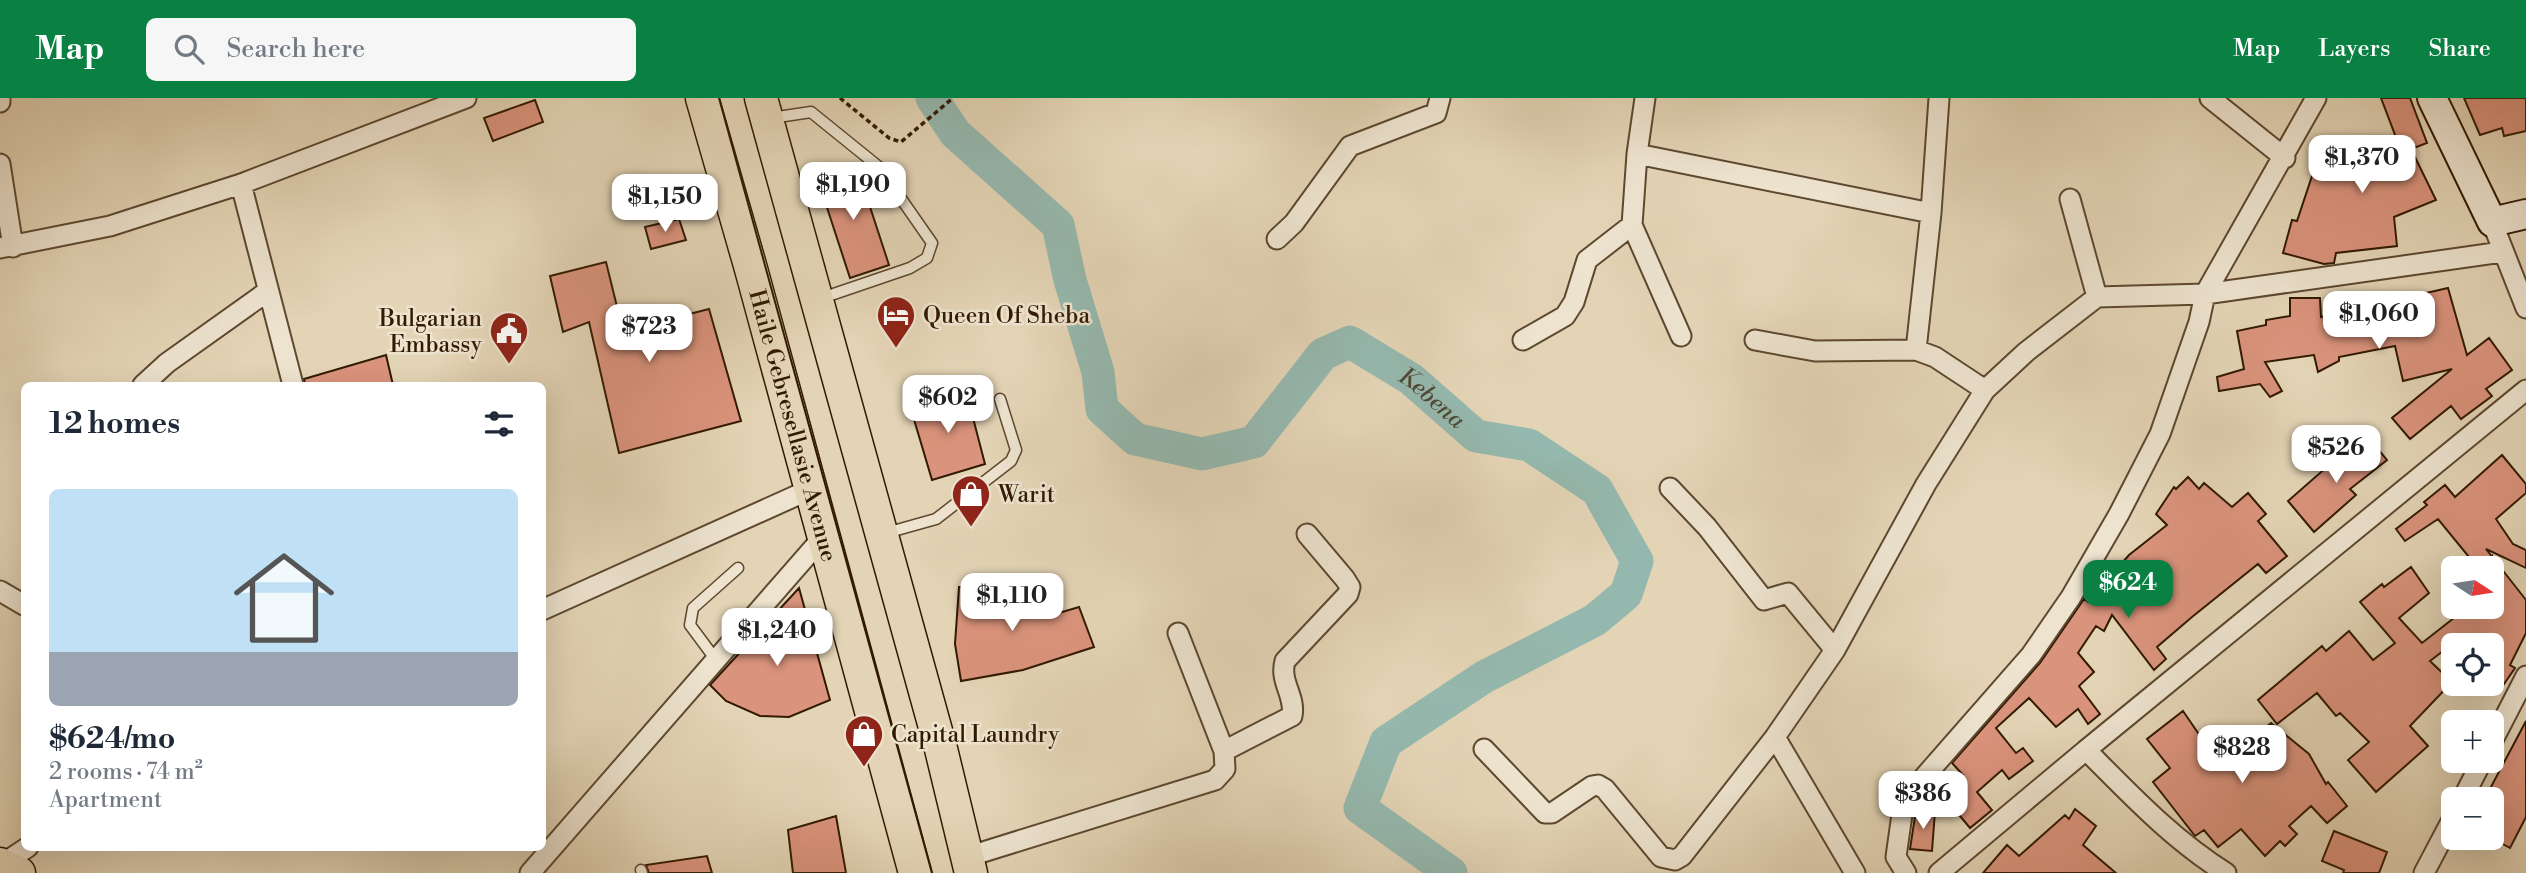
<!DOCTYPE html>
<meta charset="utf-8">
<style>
:root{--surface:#fff;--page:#f6f6f7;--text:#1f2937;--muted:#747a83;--line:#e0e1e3;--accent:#0b8043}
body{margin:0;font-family:"Libre Bodoni",serif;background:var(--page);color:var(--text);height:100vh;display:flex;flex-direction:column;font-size:26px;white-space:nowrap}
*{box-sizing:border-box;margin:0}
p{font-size:23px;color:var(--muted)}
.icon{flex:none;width:38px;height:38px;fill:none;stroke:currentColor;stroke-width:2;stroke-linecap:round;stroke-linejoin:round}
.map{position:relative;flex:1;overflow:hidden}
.drawer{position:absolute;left:21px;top:284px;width:525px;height:469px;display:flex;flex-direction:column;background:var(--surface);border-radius:10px;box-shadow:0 7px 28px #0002}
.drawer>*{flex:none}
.needle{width:46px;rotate:102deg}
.tools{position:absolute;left:2441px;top:458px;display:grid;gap:14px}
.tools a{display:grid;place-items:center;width:63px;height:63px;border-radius:10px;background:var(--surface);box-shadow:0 7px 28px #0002;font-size:35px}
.price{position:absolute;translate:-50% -60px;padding:0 16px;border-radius:14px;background:#fff;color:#222;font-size:23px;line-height:46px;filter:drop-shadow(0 2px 4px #0008)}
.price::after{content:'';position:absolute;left:50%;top:42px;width:21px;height:16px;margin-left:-10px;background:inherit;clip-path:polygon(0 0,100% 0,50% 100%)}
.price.active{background:var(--accent);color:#fff}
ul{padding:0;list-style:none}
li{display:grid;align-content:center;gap:14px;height:371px;padding:0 28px}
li+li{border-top:2px solid var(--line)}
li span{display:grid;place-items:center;height:217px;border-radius:10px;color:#555}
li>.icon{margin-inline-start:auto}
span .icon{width:126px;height:126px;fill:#fffc;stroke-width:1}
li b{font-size:30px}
h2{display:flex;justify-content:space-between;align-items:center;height:84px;padding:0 28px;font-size:30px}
header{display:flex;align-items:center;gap:42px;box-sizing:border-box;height:98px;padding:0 35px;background:var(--accent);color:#fff}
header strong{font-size:33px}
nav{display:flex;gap:38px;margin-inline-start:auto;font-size:24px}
.search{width:490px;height:63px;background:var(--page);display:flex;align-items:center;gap:18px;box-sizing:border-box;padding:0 24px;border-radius:10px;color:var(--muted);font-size:26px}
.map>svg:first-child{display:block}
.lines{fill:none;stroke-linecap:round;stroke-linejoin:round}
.river{stroke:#95b8ae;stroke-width:33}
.building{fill:#da937c;stroke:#321a02;stroke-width:2}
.lane-casing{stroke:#5e482f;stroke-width:13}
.street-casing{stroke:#5e482f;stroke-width:23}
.secondary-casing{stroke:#321a02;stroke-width:32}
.primary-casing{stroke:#321a02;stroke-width:35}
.path{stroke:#321a02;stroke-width:3.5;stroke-dasharray:5 3.5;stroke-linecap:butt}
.lane{stroke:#ede3cf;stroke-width:10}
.street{stroke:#ede3cf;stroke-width:19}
.secondary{stroke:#ede3cf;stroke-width:28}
.primary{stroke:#e3d4b5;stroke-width:32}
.tram{stroke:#321a02;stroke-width:2}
.labels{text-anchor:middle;stroke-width:5;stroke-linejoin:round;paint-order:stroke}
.poi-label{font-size:23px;fill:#321a02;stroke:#ede3cf;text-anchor:start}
.street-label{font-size:23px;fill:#321a02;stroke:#ede3cf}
.water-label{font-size:24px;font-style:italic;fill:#504936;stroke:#ede3cf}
</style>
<header>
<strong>Map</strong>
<div class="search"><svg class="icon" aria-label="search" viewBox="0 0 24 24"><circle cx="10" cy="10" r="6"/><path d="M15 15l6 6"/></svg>Search here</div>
<nav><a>Map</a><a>Layers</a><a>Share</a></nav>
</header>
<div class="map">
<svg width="2526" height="775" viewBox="0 0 2526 775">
<rect width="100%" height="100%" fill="#e3d4b5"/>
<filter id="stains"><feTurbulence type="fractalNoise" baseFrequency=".00286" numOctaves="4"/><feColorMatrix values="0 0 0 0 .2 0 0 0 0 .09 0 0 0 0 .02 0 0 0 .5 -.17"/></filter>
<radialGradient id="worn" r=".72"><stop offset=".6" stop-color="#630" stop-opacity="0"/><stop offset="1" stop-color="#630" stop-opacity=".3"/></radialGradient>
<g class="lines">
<path class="river" id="s1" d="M932 0 955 35 1058 127 1070 182 1098 274 1102 311 1135 341 1202 356 1254 344 1323 256 1350 244 1411 281 1476 338 1529 347 1597 392 1637 463 1626 496 1595 522 1484 579 1386 644 1360 710 1451 775"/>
</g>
<path class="building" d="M2381 0H2410L2427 45 2411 51 2436 102 2394 119 2397 148 2336 155 2334 165 2324 166 2283 155 2292 122 2297 123 2321 51 2362 65 2367 56 2375 60 2400 50Z
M2464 0H2526V33L2504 38 2502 30 2480 37Z
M535 2 543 24 493 43 484 20Z
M857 69 889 167 850 180 818 82Z
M679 121 686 142 651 151 645 129Z
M606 164 623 233 709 211 741 323 619 355 589 224 563 234 550 178Z
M2448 190 2467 257 2489 240 2512 272 2486 291 2492 298 2461 321 2451 308 2410 341 2392 320 2452 271 2403 283 2395 248 2339 259V263L2318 274 2314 257 2265 264 2282 293 2270 299 2260 286 2219 293 2217 279 2244 271 2237 233 2266 227V222L2290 218V200H2320L2321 219Z
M386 257 393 287H305L304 281Z
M966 293 985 366 932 382 910 308Z
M2369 340 2387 362 2350 391 2356 397 2314 434 2288 403 2329 367 2332 370Z
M2502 357 2526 386V395L2496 421 2513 446 2526 452V470L2486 451 2526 502V535L2510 567 2515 570 2502 589 2492 583V548H2466L2460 540 2430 563 2452 584 2410 628 2428 648 2376 694 2348 662 2369 644 2340 615 2336 618 2317 595 2277 626 2258 602 2322 548 2326 553 2349 533 2373 562 2395 545 2360 504 2382 486 2384 489 2411 469 2429 495 2399 520 2422 545 2459 516 2454 509H2492V458L2478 470 2438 421 2405 443 2396 431 2427 407 2424 404 2445 387 2455 399Z
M2188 379 2199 391 2204 385 2232 409 2248 395 2266 416 2258 423 2287 458 2266 475 2258 466 2192 519 2157 549 2166 561 2154 572 2112 517 2104 533 2096 528 2078 555 2094 574 2079 588 2100 616 2088 626 2078 611 2056 629 2029 600 1996 630 2016 655 2023 650 2033 663 2009 681 2002 672 1977 694 1992 712 1970 730 1944 699V694L1963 677 1952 665 2040 565 2084 501 2088 504 2129 457 2167 427 2156 416 2174 389 2176 391Z
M959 489 1042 497V520L1079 509 1094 549 1023 572 961 583 955 546Z
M799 490 830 602 789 619 760 618 726 603 710 587Z
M2183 613 2220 667 2271 625 2309 656 2326 686 2328 684 2347 708 2327 725 2311 708 2289 728 2297 736 2285 748 2280 743 2265 758 2241 731 2218 749 2204 732 2195 738 2153 684 2170 670 2147 641Z
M2526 623V719L2510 750 2492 740V702H2484Z
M2075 711 2096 728 2083 747 2116 775H1983L2007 747 2019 758 2065 717 2069 721Z
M1916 712 1935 713 1932 753 1910 751Z
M836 718 846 775H793L788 732Z
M2334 733 2387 754 2379 775H2343L2344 772 2322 763Z
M707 758 712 775H649L646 767Z"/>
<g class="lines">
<g class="lane-casing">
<path id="lane" d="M771 20 811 14 879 69 932 145 927 160 910 170 822 200
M886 435 936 421 1011 363 1016 352 1000 301
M716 562 690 527 693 510 738 470
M641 772 642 775"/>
</g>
<g class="street-casing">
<path id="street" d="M1645 0 1637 56 1931 115
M2210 0 2285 60
M0 4V0
M1637 56 1632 127 1681 238
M0 66 13 149
M241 86 293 287
M2070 101 2097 199
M2492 124 2526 210
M1277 141 1294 125 1350 48 1436 15 1440 0
M0 150 110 128 241 86 466 0
M1523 242 1565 218 1574 204 1587 162 1632 127
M1755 242 1815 253 1916 252 1931 115 1939 0
M1916 252 1935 259 1985 292
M143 287 167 265 268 193
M1670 390 1707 429 1764 502 1788 495 1835 552
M0 493 24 507
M542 512 811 391
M1775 639 1855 775
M2492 644 2526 578
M1484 651 1545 715H1552L1592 688 1598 687 1605 691 1661 759 1675 762 1682 758 1775 639 1835 552 1926 386 1985 292 2026 254 2097 199 2205 196 2502 154
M1224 653 1292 618C1296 598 1279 584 1285 563L1348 496 1350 489 1345 481 1307 436
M2462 702 2482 663
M967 759 1215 682 1225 671 1224 653 1178 535
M1 767 28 749
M530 775 824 438
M1906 775 1896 759 1903 709 1925 678 2031 557 2071 499 2119 416 2160 336 2199 224 2205 196 2316 0
M1939 775 2086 652
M2226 775C2172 741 2131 697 2086 652L2526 292
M2424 775 2454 718"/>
</g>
<g class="secondary-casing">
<path id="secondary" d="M2432 0 2492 124 2526 116"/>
</g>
<g class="primary-casing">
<g id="primary">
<path id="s2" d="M702 0 751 171 915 775"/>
<path d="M761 0 941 651 971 775"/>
<path d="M0 766 19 775"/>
</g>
</g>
<path class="path" d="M840 0 889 40 901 44 953 0"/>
<use href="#lane" class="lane"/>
<use href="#street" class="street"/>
<use href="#secondary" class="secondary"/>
<use href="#primary" class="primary"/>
<path class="tram" d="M719 0 932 775"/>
</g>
<defs>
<g id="hotel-pin" transform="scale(2.0125)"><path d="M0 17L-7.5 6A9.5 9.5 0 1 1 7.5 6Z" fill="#8f2418" stroke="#ede3cf"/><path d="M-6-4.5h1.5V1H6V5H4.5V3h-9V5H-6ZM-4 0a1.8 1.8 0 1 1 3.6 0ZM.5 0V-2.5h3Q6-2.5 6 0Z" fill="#fff"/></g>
<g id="civic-pin" transform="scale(2.0125)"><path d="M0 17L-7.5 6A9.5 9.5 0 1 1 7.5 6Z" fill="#8f2418" stroke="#ede3cf"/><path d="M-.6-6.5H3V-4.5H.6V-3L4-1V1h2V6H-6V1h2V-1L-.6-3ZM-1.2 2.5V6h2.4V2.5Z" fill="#fff"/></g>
<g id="shop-pin" transform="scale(2.0125)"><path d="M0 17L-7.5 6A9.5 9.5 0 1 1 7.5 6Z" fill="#8f2418" stroke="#ede3cf"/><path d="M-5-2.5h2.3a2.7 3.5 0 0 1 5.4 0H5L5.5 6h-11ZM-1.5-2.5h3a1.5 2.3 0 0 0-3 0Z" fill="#fff"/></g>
</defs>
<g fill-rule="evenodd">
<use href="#hotel-pin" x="896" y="217"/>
<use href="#civic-pin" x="509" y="233"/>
<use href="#shop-pin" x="971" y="396"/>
<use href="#shop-pin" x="864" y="636"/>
</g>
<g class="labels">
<g class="poi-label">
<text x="923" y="225">Queen Of Sheba</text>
<text x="482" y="228" text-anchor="end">Bulgarian<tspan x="482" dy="26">Embassy</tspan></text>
<text x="998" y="404">Warit</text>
<text x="891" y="644">Capital Laundry</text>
</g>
<g class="street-label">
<text dy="8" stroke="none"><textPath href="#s2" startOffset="340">Haile Gebresellasie Avenue</textPath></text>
</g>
<g class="water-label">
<text dy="8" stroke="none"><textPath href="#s1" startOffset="777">Kebena</textPath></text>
</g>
</g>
<rect width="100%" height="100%" filter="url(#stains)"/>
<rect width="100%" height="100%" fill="url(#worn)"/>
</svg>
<div class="tools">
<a><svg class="needle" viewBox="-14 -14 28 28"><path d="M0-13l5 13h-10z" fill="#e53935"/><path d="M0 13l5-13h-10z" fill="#747a83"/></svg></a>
<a><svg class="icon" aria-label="locate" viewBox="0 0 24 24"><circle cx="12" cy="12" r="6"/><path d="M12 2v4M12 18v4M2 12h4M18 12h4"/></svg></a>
<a>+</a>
<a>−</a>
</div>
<b class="price" style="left:2362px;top:97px">$1,370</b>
<b class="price" style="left:853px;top:124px">$1,190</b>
<b class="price" style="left:665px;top:136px">$1,150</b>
<b class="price" style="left:2379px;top:253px">$1,060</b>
<b class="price" style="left:649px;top:266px">$723</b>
<b class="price" style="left:948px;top:337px">$602</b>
<b class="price" style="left:2336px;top:387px">$526</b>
<b class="price active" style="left:2128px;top:522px">$624</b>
<b class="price" style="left:1012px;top:535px">$1,110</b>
<b class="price" style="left:777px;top:570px">$1,240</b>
<b class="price" style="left:2242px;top:687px">$828</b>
<b class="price" style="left:1923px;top:733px">$386</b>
<section class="drawer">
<h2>12 homes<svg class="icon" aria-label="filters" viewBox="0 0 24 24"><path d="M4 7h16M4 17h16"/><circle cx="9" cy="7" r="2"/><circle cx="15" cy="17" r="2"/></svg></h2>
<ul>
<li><span style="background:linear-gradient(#bfe0f5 75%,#9aa5b1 0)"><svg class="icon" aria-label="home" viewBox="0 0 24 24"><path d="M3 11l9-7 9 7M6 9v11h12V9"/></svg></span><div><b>$624/mo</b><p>2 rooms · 74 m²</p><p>Apartment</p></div></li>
</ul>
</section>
</div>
